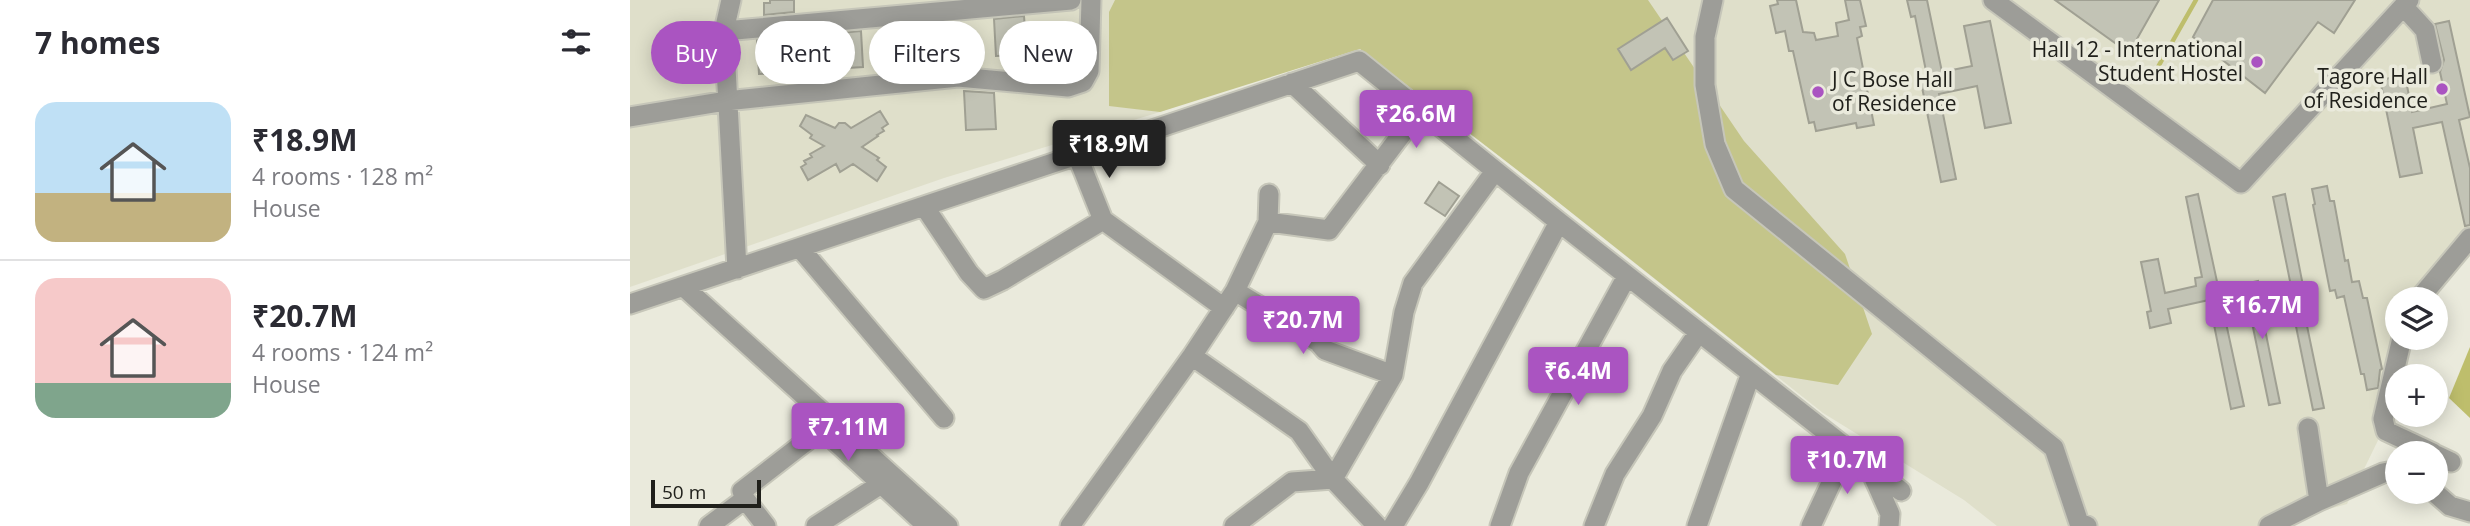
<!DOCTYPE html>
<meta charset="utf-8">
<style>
:root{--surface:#fff;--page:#f2f2f3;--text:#2b2b33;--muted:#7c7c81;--line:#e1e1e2;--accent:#aa54c1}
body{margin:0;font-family:"Open Sans",sans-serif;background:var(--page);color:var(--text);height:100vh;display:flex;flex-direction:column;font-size:26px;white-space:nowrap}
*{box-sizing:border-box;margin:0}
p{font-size:23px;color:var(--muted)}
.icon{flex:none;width:38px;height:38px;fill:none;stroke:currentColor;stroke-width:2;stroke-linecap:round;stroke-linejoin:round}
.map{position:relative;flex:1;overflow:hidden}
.details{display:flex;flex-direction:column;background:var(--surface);width:630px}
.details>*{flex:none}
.hud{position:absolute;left:21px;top:21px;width:665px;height:63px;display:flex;gap:14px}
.controls{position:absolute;left:1755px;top:287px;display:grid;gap:14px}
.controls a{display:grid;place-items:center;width:63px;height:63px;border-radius:50%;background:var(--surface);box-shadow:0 4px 18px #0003;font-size:35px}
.scale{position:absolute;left:21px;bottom:18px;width:110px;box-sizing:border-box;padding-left:7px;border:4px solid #20201b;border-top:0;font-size:19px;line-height:24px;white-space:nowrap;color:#20201b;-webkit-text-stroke:5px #eaeadc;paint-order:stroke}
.price{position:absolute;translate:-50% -60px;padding:0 16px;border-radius:7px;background:var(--accent);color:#fff;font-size:23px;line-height:46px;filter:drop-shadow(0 2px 4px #0008)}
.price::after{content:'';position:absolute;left:50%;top:42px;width:21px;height:16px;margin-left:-10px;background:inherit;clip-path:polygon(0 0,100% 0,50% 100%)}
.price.selected{background:#222;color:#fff}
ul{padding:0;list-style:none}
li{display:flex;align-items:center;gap:21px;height:175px;padding:0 35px}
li+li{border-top:2px solid var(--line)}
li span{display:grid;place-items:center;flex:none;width:196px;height:140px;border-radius:21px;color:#555}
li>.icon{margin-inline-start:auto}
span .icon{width:84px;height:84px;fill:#fffc;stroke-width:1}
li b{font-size:30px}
h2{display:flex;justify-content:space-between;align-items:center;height:84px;padding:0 35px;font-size:30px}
.tag{padding:0 24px;border-radius:32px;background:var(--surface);box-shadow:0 4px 18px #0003;font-size:24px;line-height:63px}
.tag.selected{background:var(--accent);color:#fff}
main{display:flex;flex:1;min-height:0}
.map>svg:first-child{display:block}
.built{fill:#dfdfca}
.green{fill:#c4c58a}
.water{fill:#bebe6c}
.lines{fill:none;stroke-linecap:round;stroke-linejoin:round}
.stream{stroke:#bebe6c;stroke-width:4.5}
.building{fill:#c2c3b5;stroke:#a0a093;stroke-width:2}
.minor-casing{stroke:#c6c6b9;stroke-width:23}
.minor{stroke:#9d9d98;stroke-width:19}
.poi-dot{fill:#aa54c1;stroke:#eaeadc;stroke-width:2.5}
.labels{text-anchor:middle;stroke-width:7;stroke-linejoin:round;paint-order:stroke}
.poi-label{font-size:21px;fill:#20201b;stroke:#eaeadc;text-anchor:end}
</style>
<main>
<section class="details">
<h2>7 homes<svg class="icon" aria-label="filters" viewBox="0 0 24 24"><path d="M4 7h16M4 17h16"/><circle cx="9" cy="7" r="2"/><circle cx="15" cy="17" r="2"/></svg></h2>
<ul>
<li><span style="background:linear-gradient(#bfe0f5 65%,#c2b280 0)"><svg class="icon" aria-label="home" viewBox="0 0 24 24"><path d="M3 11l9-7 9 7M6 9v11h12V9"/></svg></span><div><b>₹18.9M</b><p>4 rooms · 128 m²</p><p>House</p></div></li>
<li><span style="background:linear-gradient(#f6c9c9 75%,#7fa58c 0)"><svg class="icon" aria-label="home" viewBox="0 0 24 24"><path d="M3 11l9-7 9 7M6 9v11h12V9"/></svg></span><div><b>₹20.7M</b><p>4 rooms · 124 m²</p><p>House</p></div></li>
</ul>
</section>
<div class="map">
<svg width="1840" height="526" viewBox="0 0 1840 526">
<rect width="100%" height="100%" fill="#eaeadc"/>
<path class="built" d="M0 0H1840V234L1815 251 1786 299H1768V338L1754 428 1717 504 1638 526H1367L1334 500 1193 413 908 186 730 49 634 76 530 112 314 178 0 287Z"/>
<path class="green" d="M485 0H1018L1114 141 1215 254 1242 334 1208 385 1146 375 908 186 730 49 530 112 479 106V12Z"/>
<path class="water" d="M1840 347V418L1819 398Z"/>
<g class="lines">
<path class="stream" d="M1524 74 1566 0"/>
</g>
<path class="building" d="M140 0H164V12L134 15V3H140Z
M1147 0H1166L1173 32 1184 33 1186 40 1208 36 1206 23 1219 20 1215 0H1230L1236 26 1230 27 1232 36 1227 38 1244 125 1227 128 1226 123 1186 131 1184 122 1179 123 1163 51H1159L1155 31 1146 33 1140 6 1148 4Z
M1277 0H1297L1312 72 1342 66 1334 26 1360 21 1381 123 1355 128 1347 86 1309 94 1326 179 1311 182 1290 77 1297 76 1285 16 1281 17Z
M1425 0H1529L1499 53Z
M1583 0H1725L1704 33 1688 22 1635 93 1563 37Z
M394 16 397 55 366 56 364 19Z
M1037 18 1058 51 1043 60 1035 48 1001 70 988 49Z
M1819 21 1840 117 1829 120 1840 168V225L1835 226 1812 122 1783 128 1792 173 1770 177 1750 80 1775 75 1782 112 1817 104 1810 72 1814 60 1805 24Z
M307 24 309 61 279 62 277 27Z
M231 31 233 67 202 69 200 34Z
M157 38 159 73 129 74 127 40Z
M334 91 364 93 366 129 336 130Z
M250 111 258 124 252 128 254 131 247 135 248 136 232 147 249 158 247 160 256 167 247 181 223 164 210 172 206 164 178 180 171 167 176 164 174 161 182 157 180 154 194 146 180 138 182 135 170 126 176 115 205 128 209 123H215L221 128Z
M809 182 829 196 815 216 795 203Z
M1697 186 1700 201H1704L1715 261 1718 260 1722 282 1729 281 1733 298H1737L1752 369 1750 370 1748 388 1737 390 1734 374H1731L1714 296 1707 298 1705 290 1700 291 1683 205 1685 204 1682 189Z
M1568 194 1614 406 1601 409 1579 300 1538 309 1541 323 1520 328 1517 312 1521 311 1511 262 1528 259 1535 293 1566 286 1565 278 1572 277 1556 197Z
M1655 194 1675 296 1671 297 1694 408 1683 410 1659 292 1662 291 1643 197Z
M1628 281 1632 305H1630L1650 403 1639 405 1614 284Z"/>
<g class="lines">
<g class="minor-casing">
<path id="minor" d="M101 0 94 31 107 269
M1083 0 1075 37V85L1085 144 1104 189 1424 448 1449 523 1457 526
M1363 0 1611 183 1779 0
M1774 7 1795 30 1802 63
M94 31 441 0
M662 83 750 165
M0 117 96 101 328 77 438 87 453 82 459 71 461 0
M447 155 473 220 594 308
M294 206 339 273 354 289 373 280 473 220
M638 222 699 230 790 110
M170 248 314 418
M54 287 318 526
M605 291 688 342 695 350 763 375
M1789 299 1840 238
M0 304 729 61 929 222 1271 491
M1772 338 1753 419 1756 431 1803 453
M562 356 669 431 703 479 747 526
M206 442 297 526
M1806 455 1821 462
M1240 469 1260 514 1259 526
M1804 492 1820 506 1840 512
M1689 501 1753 473 1768 470
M79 526 115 499
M136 526 115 499 112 491 192 429
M186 526 251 484
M440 526 562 356 605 291 638 222 639 194
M604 526 662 482 703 479 763 375 774 312 783 283 865 171
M763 526 789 483 929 222
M870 526 889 473 997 276
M964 526 985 474 1022 416 1042 371 1069 332
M1067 526 1121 373
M1181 526 1217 449
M1639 526 1689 501 1678 428"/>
</g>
<use href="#minor" class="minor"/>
</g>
<g class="poi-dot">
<circle cx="1627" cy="62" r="7"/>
<circle cx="1812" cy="89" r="7"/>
<circle cx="1188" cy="92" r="7"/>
</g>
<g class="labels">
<g class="poi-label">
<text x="1613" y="57">Hall 12 - International<tspan x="1613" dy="24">Student Hostel</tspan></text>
<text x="1798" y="84">Tagore Hall<tspan x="1798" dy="24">of Residence</tspan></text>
<text x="1202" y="87" text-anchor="start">J C Bose Hall<tspan x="1202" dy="24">of Residence</tspan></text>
</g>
</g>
</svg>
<div class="controls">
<a><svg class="icon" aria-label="layers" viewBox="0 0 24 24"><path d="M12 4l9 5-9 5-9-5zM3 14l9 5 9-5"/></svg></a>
<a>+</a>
<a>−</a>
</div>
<div class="scale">50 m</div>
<b class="price" style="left:786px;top:150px">₹26.6M</b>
<b class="price selected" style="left:479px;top:180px">₹18.9M</b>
<b class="price" style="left:1632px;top:341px">₹16.7M</b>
<b class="price" style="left:673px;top:356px">₹20.7M</b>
<b class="price" style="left:948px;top:407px">₹6.4M</b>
<b class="price" style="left:218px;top:463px">₹7.11M</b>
<b class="price" style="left:1217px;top:496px">₹10.7M</b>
<div class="hud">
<a class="tag selected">Buy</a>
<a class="tag">Rent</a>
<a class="tag">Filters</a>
<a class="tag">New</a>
</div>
</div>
</main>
